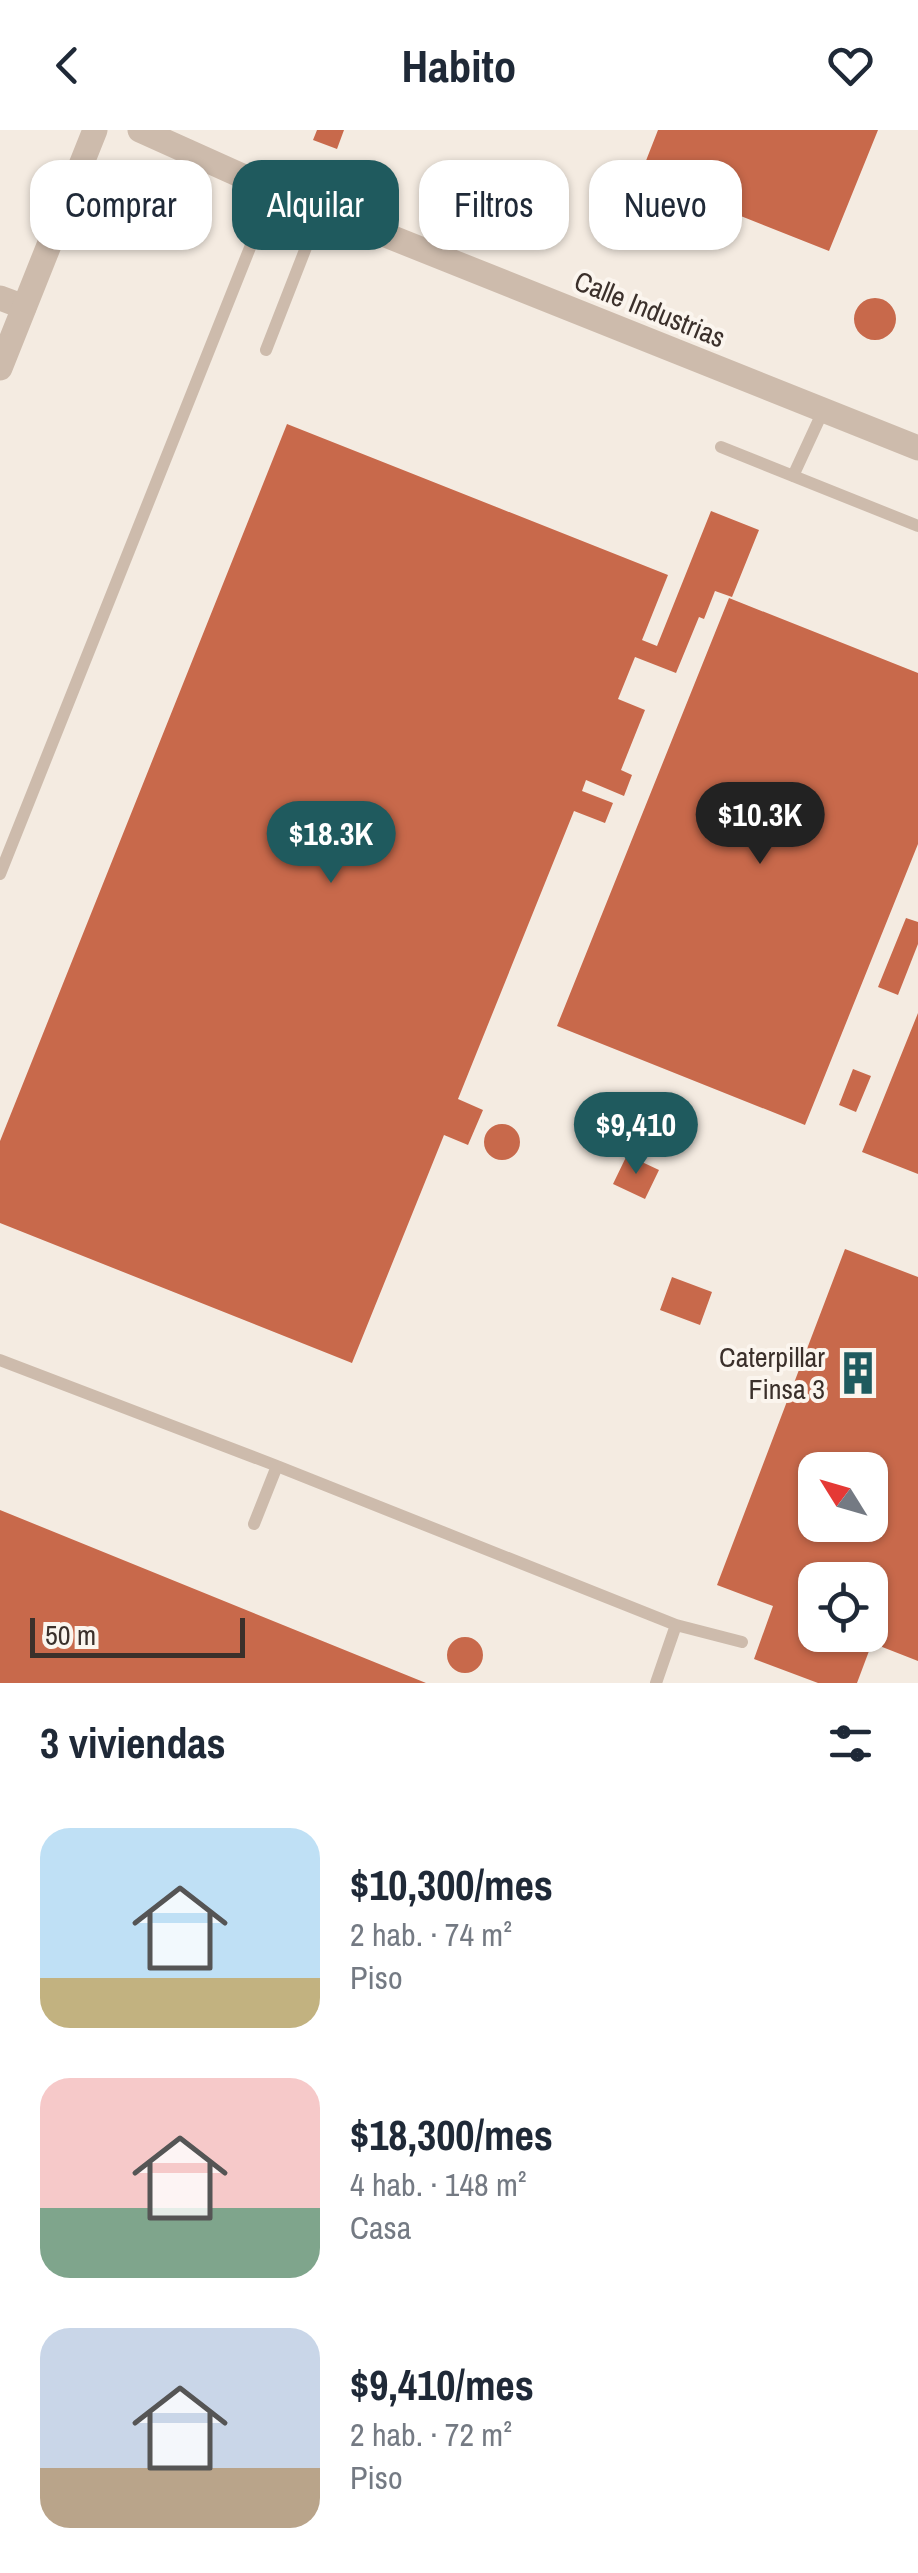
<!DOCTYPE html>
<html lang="es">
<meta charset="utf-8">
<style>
:root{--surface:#fff;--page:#f6f6f7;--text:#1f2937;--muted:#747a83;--accent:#1f5a5e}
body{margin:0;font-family:"Archivo Narrow",sans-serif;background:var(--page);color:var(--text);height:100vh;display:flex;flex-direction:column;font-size:38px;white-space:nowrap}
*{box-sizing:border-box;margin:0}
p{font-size:32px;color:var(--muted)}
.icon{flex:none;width:55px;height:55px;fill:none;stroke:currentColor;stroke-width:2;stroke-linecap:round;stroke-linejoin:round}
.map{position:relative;height:1553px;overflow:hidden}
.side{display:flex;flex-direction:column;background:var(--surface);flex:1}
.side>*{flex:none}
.banner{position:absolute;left:30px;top:30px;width:860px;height:90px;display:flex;gap:20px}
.needle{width:65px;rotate:307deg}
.controls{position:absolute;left:798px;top:1322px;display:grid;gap:20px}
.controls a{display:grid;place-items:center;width:90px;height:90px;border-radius:20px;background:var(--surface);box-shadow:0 2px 8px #0004;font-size:50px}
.scale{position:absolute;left:30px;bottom:25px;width:215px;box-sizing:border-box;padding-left:10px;border:5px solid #3b302b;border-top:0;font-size:28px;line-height:35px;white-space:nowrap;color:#3b302b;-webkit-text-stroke:8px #fbf5ee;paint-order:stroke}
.price{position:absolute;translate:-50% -85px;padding:0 22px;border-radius:35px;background:var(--accent);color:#fff;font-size:32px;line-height:65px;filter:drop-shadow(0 2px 5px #0008)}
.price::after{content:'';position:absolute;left:50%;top:60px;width:30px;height:22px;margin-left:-15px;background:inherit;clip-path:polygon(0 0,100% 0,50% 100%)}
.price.current{background:#222;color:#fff}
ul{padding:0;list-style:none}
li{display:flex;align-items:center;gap:30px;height:250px;padding:0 40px}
li span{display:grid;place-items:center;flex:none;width:280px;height:200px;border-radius:30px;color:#555}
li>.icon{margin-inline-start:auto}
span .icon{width:120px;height:120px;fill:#fffc;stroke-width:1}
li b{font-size:42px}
h2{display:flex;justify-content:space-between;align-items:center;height:120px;padding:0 40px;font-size:42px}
.pill{padding:0 35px;border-radius:30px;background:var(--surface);box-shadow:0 2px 8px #0004;font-size:35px;line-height:90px}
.pill.current{background:var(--accent);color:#fff}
header{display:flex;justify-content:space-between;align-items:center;height:130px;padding:0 40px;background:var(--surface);font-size:45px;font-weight:700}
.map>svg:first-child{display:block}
.building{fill:#c8694b;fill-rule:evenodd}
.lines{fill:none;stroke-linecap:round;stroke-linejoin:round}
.service{stroke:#cdbbac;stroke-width:12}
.minor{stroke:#cdbbac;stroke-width:25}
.tertiary{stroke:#cdbbac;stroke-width:25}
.labels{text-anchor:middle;stroke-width:8;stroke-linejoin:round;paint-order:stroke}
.street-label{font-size:28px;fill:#3b302b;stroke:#fbf5ee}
.poi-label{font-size:28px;fill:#3b302b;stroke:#fbf5ee;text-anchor:end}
</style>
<header><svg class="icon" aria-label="back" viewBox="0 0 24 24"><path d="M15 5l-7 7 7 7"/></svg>Habito<svg class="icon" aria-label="heart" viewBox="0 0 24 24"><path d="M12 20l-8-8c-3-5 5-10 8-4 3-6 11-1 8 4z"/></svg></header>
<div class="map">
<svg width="918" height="1553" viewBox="0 0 918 1553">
<rect width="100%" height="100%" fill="#f4ebe1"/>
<path class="building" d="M317 0H344L337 19 313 10Z
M658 0H878L829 121 640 46Z
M854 189a21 21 0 1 1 42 0a21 21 0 1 1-42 0Z
M287 294 668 445 642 510 657 516 711 381 759 400 732 467 715 461 704 489 699 487 676 543 635 527 618 569 645 580 621 640 632 645 624 666 586 650 582 661 613 673 605 693 574 681 458 969 483 980 468 1015 444 1005 352 1233 0 1093V1011Z
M729 468 918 543V714L805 995 557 896Z
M906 788 918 792V814L898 865 878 857Z
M918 883V1044L862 1022Z
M853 939 871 946 856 982 839 975Z
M608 962 666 988 649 1025 592 1000Z
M484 1012a18 18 0 1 1 36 0a18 18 0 1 1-36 0Z
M627 1025 659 1040 645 1069 613 1054Z
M845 1119 918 1147V1531L872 1513 857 1553H818L754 1529 773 1476 717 1455ZM815 1340H870V1395H815ZM815 1450H870V1505H815Z
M672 1147 712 1162 700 1195 660 1180Z
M0 1380 426 1553H0Z
M447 1525a18 18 0 1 1 36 0a18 18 0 1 1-36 0Z"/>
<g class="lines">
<path class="service" d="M266 220 321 79
M721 317 918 396
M793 346 823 281
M0 744 273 60
M0 1230 277 1336 676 1495 742 1512
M254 1394 277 1336
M656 1553 676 1495"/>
<path class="minor" d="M0 168 24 177"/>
<path class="tertiary" d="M140 0 273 60 918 318
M0 238 95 0"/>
</g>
<defs>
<g id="building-bare" transform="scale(3.45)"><path d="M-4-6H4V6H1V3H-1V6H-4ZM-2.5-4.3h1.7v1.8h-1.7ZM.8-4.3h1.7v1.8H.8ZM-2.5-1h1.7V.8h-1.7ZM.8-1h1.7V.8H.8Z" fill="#1f5a5e" stroke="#fbf5ee" stroke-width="2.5" paint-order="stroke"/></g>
</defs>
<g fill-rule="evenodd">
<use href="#building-bare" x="858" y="1243"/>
</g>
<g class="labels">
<g class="street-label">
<text transform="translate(650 179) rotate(22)" y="10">Calle Industrias</text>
</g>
<g class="poi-label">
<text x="825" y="1237">Caterpillar<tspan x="825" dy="32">Finsa 3</tspan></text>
</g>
</g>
</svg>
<div class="controls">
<a><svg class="needle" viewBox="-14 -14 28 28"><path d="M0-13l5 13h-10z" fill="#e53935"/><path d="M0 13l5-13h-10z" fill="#747a83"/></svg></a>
<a><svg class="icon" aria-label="locate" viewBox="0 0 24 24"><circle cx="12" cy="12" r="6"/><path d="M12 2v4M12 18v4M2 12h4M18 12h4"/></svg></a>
</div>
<div class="scale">50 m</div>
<b class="price current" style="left:760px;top:737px">$10.3K</b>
<b class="price" style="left:331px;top:756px">$18.3K</b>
<b class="price" style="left:636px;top:1047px">$9,410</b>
<div class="banner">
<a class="pill">Comprar</a>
<a class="pill current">Alquilar</a>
<a class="pill">Filtros</a>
<a class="pill">Nuevo</a>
</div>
</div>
<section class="side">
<h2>3 viviendas<svg class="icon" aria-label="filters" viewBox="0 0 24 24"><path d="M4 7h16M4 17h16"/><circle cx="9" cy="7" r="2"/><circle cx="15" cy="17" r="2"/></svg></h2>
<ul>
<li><span style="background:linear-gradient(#bfe0f5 75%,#c2b280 0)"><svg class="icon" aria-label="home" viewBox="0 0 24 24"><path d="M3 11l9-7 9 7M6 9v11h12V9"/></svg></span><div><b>$10,300/mes</b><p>2 hab. · 74 m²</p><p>Piso</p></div></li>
<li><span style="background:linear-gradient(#f6c9c9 65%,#7fa58c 0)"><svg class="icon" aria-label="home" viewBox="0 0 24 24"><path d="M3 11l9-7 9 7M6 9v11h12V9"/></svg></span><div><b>$18,300/mes</b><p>4 hab. · 148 m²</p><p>Casa</p></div></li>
<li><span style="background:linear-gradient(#c9d6e8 70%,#b9a48a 0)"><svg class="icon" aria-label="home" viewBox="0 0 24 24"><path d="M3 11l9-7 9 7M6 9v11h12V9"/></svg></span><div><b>$9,410/mes</b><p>2 hab. · 72 m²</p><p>Piso</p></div></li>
</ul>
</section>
